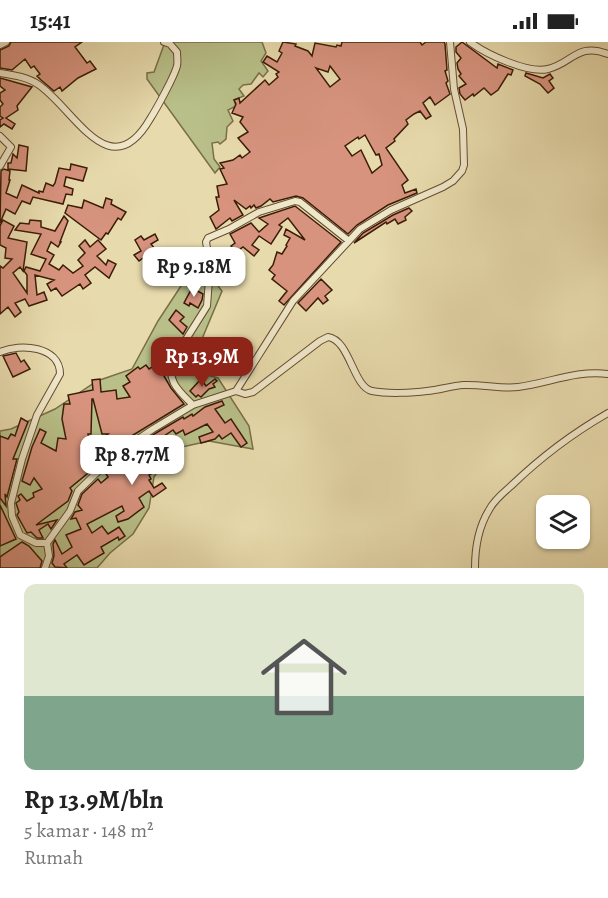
<!DOCTYPE html>
<html lang="id">
<meta charset="utf-8">
<style>
:root{--surface:#fff;--page:#f2f2f2;--text:#222;--muted:#767676;--accent:#8f2418}
body{margin:0;font-family:Alegreya,serif;background:var(--page);color:var(--text);height:100vh;display:flex;flex-direction:column;font-size:22px;white-space:nowrap}
*{box-sizing:border-box;margin:0}
p{font-size:20px;color:var(--muted)}
.icon{flex:none;width:33px;height:33px;fill:none;stroke:currentColor;stroke-width:2;stroke-linecap:round;stroke-linejoin:round}
.map{position:relative;height:526px;overflow:hidden}
.panel{display:flex;flex-direction:column;background:var(--surface);flex:1}
.panel>*{flex:none}
.buttons{position:absolute;left:536px;top:453px;display:grid;gap:12px}
.buttons a{display:grid;place-items:center;width:54px;height:54px;border-radius:12px;background:var(--surface);box-shadow:0 2px 4px #0004;font-size:30px}
.price{position:absolute;translate:-50% -51px;padding:0 14px;border-radius:12px;background:#fff;color:#222;font-size:20px;line-height:39px;filter:drop-shadow(0 2px 3px #0008)}
.price::after{content:'';position:absolute;left:50%;top:36px;width:18px;height:14px;margin-left:-9px;background:inherit;clip-path:polygon(0 0,100% 0,50% 100%)}
.price.current{background:var(--accent);color:#fff}
ul{padding:0;list-style:none}
li{display:grid;align-content:center;gap:12px;height:318px;padding:0 24px}
li span{display:grid;place-items:center;height:186px;border-radius:12px;color:#555}
li>.icon{margin-inline-start:auto}
span .icon{width:108px;height:108px;fill:#fffc;stroke-width:1}
li b{font-size:26px}
.status{display:flex;justify-content:space-between;align-items:center;height:42px;padding:0 30px;background:var(--surface);direction:ltr}
.status svg{height:16px;fill:currentColor}
.map>svg:first-child{display:block}
.green{fill:#b8bf88;stroke:#7a6e48;stroke-width:1.5}
.building{fill:#d7937e;stroke:#3b1c07;stroke-width:1.5;fill-rule:evenodd}
.lines{fill:none;stroke-linecap:round;stroke-linejoin:round}
.minor-casing{stroke:#664c30;stroke-width:8}
.minor{stroke:#efe7c9;stroke-width:6}
</style>
<div class="status"><b>15:41</b><svg viewBox="0 0 49 12"><path d="M0 12V9h3v3zM5 12V6h3v6zM10 12V3h3v9zM15 12V0h3v12zM26 1h20v11H26zM47 4h2v5h-2z"/></svg></div>
<div class="map">
<svg width="608" height="526" viewBox="0 0 608 526">
<rect width="100%" height="100%" fill="#e7daac"/>
<filter id="stains"><feTurbulence type="fractalNoise" baseFrequency=".00333" numOctaves="4"/><feColorMatrix values="0 0 0 0 .2 0 0 0 0 .09 0 0 0 0 .02 0 0 0 .5 -.17"/></filter>
<radialGradient id="worn" r=".72"><stop offset=".6" stop-color="#630" stop-opacity="0"/><stop offset="1" stop-color="#630" stop-opacity=".3"/></radialGradient>
<path class="green" d="M165 0H262L266 11 261 19 268 29 263 35 259 31 251 42 243 43 239 47 244 54 234 58 236 64 228 68 233 79 227 85 226 97 220 102 218 100 212 101 214 117 220 125 215 131 147 37V31L154 30Z
M198 218 222 249 189 328 218 336 249 384 253 407 209 399 173 407 154 435 149 466 133 492 110 511 97 526H0V389L11 387 55 367 97 339 132 327 158 279Z"/>
<path class="building" d="M11 0H82L75 5 87 21 90 19 96 27 78 36 62 49 60 45 54 49 41 38 37 34 40 32 34 24 31 26 25 17 12 28 0 26V8L9 4Z
M283 0 296 2 295 4 308 9 312 14 315 1 336 5 337 3 341 4 342 0H420L422 3 426 0H444L445 2 447 28 445 29 448 39 446 41 450 52 435 63 430 55 423 61 431 74 426 77 420 69 414 72 406 78 408 82 394 97 395 99 386 106 408 138 402 143 405 151 416 147 417 151 388 163 357 183 348 192 303 156 296 154 273 160 270 157 261 164 256 166 254 163 251 166 250 164 246 167 234 158 243 173 232 179 230 176 216 187 210 175 219 168 216 155H219L217 144 227 142 220 127 224 126 220 121 233 118 240 113 242 116 250 110 238 96 248 90 240 80 243 75 232 71 236 62 234 58 239 56 240 61 265 38 269 43 278 35 276 32 279 30 263 20 267 14 277 20 282 11 279 9ZM330 24 340 37 330 45 316 26 328 30ZM365 93 376 113 379 112 382 123 372 131 361 108 352 114 345 104 358 95 359 97Z
M462 0 497 26 498 22 513 28 511 33 508 32 498 48 491 53 484 46 474 54 473 52 465 58 460 52 459 46 466 42 459 34 461 32 458 27 457 21 461 16 456 10V5Z
M526 31 543 36 550 32 553 36 549 39 554 46 548 51 540 42 525 34Z
M0 36 32 45 17 64 18 68 6 76 15 82 12 87 4 82 0 85V78L3 76 0 74V65L3 62 0 58V51L5 48 0 44Z
M19 103 28 105 26 129 8 127V121H11L13 112 17 116Z
M71 122 87 126 83 139 66 135 64 144 73 147 72 153 66 152 63 162 33 155 30 162 22 159 15 172 6 167 0 181 1 129 4 127 10 129 9 138H10L6 151 17 156 22 143 39 151V149L43 150 46 141 53 144 55 141 59 126 70 128Z
M106 156 112 158 111 162 126 170 121 178 118 176 108 192 106 191 101 198 65 171 68 163 82 166 84 158 103 166Z
M295 164 341 200 284 263 279 259 287 249 272 237 275 233 269 228 273 223 277 210 282 212 287 204 286 203 290 196 284 193 286 187 305 198 288 176 279 183 282 185 271 202 259 194 252 203 259 208 254 214 243 205 218 224 215 220 213 211 220 207 224 213 233 206 231 204 235 201 230 192 251 181 259 190 268 182 259 176Z
M409 166 412 169 405 175 406 178 398 182 395 177 387 182 386 180 354 201 363 191 393 173Z
M64 174 68 179 60 200H61L58 205 51 200 47 209 54 213 49 222 59 228 63 223 73 231 83 224 78 218 85 211 79 204 85 198 90 205 98 198 106 207 97 214 106 223 108 218 116 222 109 236 95 225 85 233 91 241 83 247 80 242 62 254 56 246 51 249 47 242 54 238 35 233 37 253 44 250 47 258 29 264 25 257 15 261 21 270 15 275 8 265 0 272V224L3 226 12 217 5 216 6 206 0 203V184L3 178 14 184 8 196 27 200 23 229 20 225 13 231 27 251V233L24 229 26 225 40 229 46 217 31 212 41 192 15 188 20 181 29 182 30 178 41 179V185L55 189Z
M155 192 158 198 151 202 155 207 139 219 134 213 141 209 135 198 141 194 144 198Z
M321 237 332 248 325 254 328 258 323 262 318 256 306 269 298 261Z
M192 246 203 252 202 258 198 266 190 261 189 264 184 261Z
M176 268 184 275 180 279 187 285 183 292 169 278Z
M16 311 21 320 24 318 30 327 13 335 3 314Z
M157 322 171 346 184 362 107 409 109 412 103 417 102 416 91 423 93 427 70 446 72 449 68 459 36 483 57 478 51 487 48 482 39 488 43 496H37L31 490 27 491 17 473 19 470 16 461 20 458 18 454 21 452 27 459 34 455 33 451 42 447 34 436 30 443 22 439 32 405 40 387 46 390 41 401 56 409 58 396 66 397 62 377 64 362H70L68 353 93 348 92 338 100 337 101 350 116 348 117 357 130 355 123 344 130 340 126 334 138 325 140 327 146 323 149 327ZM92 357H93L102 392H108L91 406 88 392H91Z
M201 337 206 344 215 337 217 339 213 342 215 345 209 347 201 355 198 353 196 355 190 349Z
M222 359 224 363 215 367 225 381 231 377 247 401 241 405 231 391 222 397 219 393 215 397 201 401 199 395 213 390 207 382 185 393 183 388 176 392 173 388 139 411 141 414 169 402 172 409 159 415 161 417 153 422 157 428 149 433 151 437 149 438 154 446 162 441 166 446 153 455 149 449 139 456 144 465 128 477 118 480 116 474 124 469 122 464 87 482 92 491 102 484 108 492 119 485 125 494 119 498 118 495 101 505 104 511 84 523 77 513 64 522 67 526 55 525 52 521 54 514 53 502 55 498 62 512 72 505 66 493 81 487 76 476 71 477 75 470 82 468 78 463 82 452 98 437 101 441 108 435 105 430 120 415 156 391 183 375 184 377 192 372 193 374 205 365Z
M21 376 28 380 13 417H17L7 455 5 452 6 464 0 456V394L8 397 11 392 15 394Z
M0 463 16 497 0 504Z
M22 500 29 504 42 519 40 526H0V515Z"/>
<g class="lines">
<g class="minor-casing">
<path id="minor" d="M470 0C486 12 528 32 548 27 573 21 577 0 608 12
M0 3 6 0
M0 31C13 33 28 35 39 43 75 68 110 146 150 77 157 66 174 35 177 24 178 20 177 14 177 10L170 2 164 0
M0 94 11 105 0 124
M0 310C20 301 60 304 60 332L37 373 22 417 11 461 12 474 20 493 36 501H47
M236 349 293 259 360 187 391 168 443 145 453 139 462 129 464 123 463 87 454 47 450 0
M193 363C179 349 166 339 173 318L207 264 210 224 206 200 208 196 229 187 259 170 295 159 300 160 349 199
M45 526 49 514 47 501 70 469 78 449 117 411 153 387 193 363 236 349 245 352 253 350 320 299 328 295C350 298 353 345 372 349 386 352 413 351 427 349 439 348 451 344 463 343 482 342 500 347 518 345 549 341 576 328 608 332
M475 526C475 505 478 486 489 468 494 458 503 451 511 444 540 416 573 391 608 371"/>
</g>
<use href="#minor" class="minor"/>
</g>
<rect width="100%" height="100%" filter="url(#stains)"/>
<rect width="100%" height="100%" fill="url(#worn)"/>
</svg>
<div class="buttons">
<a><svg class="icon" aria-label="layers" viewBox="0 0 24 24"><path d="M12 4l9 5-9 5-9-5zM3 14l9 5 9-5"/></svg></a>
</div>
<b class="price" style="left:194px;top:256px">Rp 9.18M</b>
<b class="price current" style="left:202px;top:346px">Rp 13.9M</b>
<b class="price" style="left:132px;top:444px">Rp 8.77M</b>
</div>
<section class="panel">
<ul>
<li><span style="background:linear-gradient(#dfe7d0 60%,#7fa58c 0)"><svg class="icon" aria-label="home" viewBox="0 0 24 24"><path d="M3 11l9-7 9 7M6 9v11h12V9"/></svg></span><div><b>Rp 13.9M/bln</b><p>5 kamar · 148 m²</p><p>Rumah</p></div></li>
</ul>
</section>
